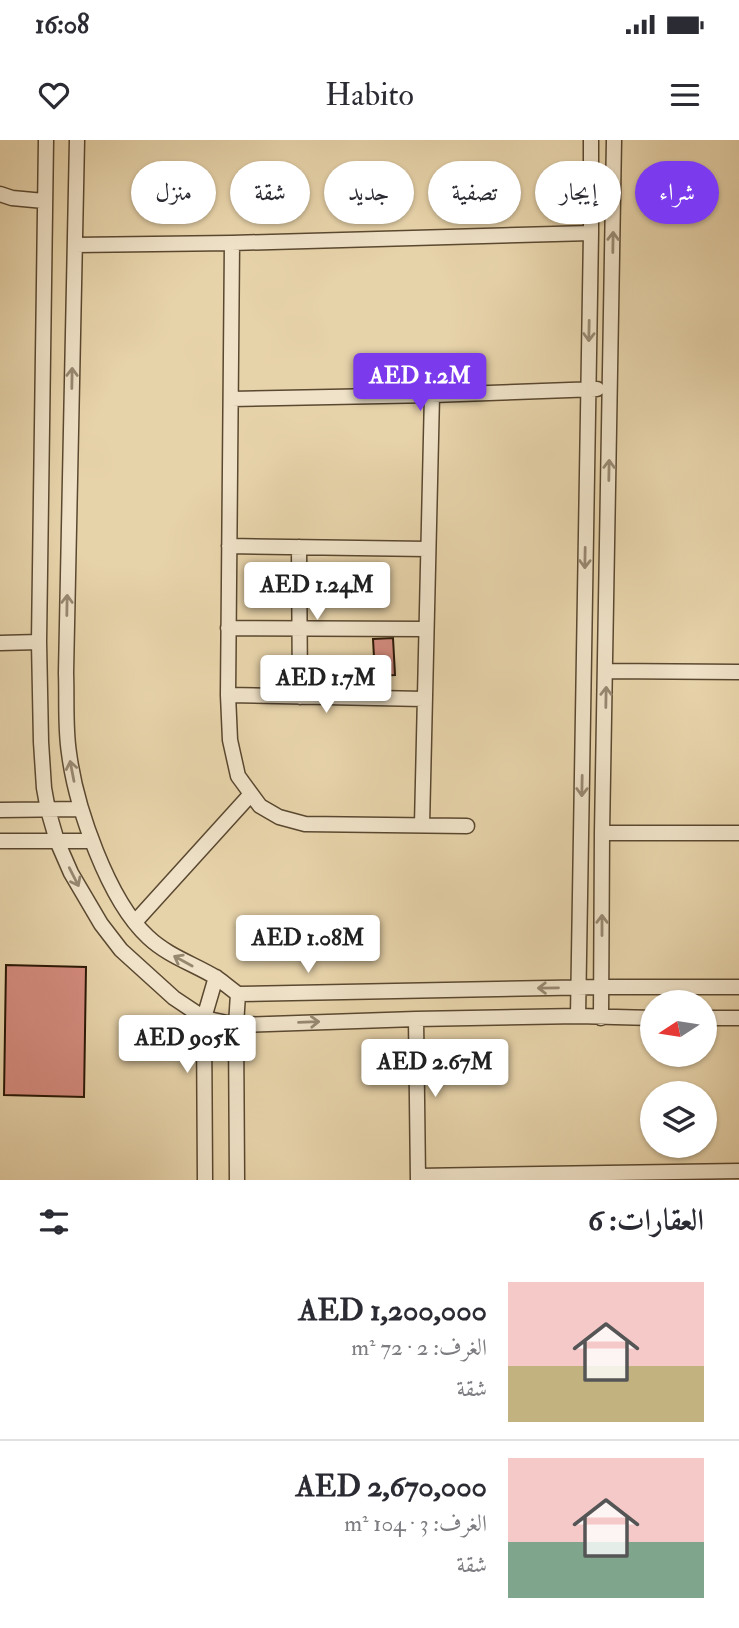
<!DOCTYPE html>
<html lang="ar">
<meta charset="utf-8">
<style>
:root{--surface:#fff;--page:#f7f7f7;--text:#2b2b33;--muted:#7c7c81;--line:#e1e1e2;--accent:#7c3aed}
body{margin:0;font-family:"IM FELL Double Pica",Amiri,serif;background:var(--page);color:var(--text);direction:rtl;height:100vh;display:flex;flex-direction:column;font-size:26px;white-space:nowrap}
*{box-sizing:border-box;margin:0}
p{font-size:23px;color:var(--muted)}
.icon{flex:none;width:38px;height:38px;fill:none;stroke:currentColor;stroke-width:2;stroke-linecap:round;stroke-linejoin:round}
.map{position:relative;height:1040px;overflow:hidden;direction:ltr}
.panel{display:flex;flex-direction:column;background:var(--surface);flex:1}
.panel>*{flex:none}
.banner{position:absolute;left:21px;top:21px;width:698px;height:63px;direction:rtl;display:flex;gap:14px}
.needle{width:46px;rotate:258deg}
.buttons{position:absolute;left:640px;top:850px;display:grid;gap:14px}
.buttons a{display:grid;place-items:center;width:77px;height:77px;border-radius:50%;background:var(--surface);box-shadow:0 2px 5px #0004;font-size:35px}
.price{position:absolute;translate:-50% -60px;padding:0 16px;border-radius:7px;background:#fff;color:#222;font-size:23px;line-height:46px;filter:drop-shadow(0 2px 4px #0008)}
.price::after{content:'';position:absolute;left:50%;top:42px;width:21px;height:16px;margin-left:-10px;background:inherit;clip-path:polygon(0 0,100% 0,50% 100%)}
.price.selected{background:var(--accent);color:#fff}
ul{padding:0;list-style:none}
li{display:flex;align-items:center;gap:21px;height:175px;padding:0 35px}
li+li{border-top:2px solid var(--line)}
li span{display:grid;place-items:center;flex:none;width:196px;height:140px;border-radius:0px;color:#555}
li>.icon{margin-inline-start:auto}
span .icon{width:84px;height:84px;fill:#fffc;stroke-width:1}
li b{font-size:30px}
h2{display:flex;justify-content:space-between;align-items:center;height:84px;padding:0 35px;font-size:30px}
.chip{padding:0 24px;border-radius:32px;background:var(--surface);box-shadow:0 2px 5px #0004;font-size:24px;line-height:63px}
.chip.selected{background:var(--accent);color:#fff}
.status{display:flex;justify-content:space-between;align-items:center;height:49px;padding:0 35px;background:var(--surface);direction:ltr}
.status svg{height:19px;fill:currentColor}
header{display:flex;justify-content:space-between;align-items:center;height:91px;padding:0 35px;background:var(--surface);font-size:32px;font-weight:600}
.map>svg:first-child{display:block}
.building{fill:#d58c7f;stroke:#2b1907;stroke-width:2}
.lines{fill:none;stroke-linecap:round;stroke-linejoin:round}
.minor-casing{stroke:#5a4830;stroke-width:17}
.minor{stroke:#efe2c8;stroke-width:14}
.oneway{stroke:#978871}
</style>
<div class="status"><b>16:08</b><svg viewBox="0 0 49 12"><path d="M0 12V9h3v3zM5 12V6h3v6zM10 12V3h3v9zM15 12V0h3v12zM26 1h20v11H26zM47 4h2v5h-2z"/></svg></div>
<header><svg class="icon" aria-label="menu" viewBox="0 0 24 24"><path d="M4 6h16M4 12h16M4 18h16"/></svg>Habito<svg class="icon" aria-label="heart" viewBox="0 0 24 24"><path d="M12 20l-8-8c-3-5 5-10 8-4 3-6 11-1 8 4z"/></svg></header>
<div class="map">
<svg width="739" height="1040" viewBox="0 0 739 1040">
<rect width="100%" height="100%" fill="#e7d3aa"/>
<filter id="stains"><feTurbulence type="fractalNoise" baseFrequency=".00286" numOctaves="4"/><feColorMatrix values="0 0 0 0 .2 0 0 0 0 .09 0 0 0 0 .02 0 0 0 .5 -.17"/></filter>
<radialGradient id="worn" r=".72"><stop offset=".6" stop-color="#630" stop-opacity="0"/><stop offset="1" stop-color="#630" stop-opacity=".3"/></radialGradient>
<path class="building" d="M393 498 395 535 375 536 373 499Z
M6 825 86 827 84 957 4 955Z"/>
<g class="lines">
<g class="minor-casing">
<path id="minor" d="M46 0 39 502 41 602 44 648 48 670 57 701 71 733 101 784 121 810 174 858 204 878 236 885 416 879 578 876 653 878
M77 0 66 533C67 560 65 587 69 613 76 667 108 760 148 797 168 816 194 824 217 838 224 843 231 849 238 854L602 847H739
M0 54 12 58 44 61
M232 103 228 555 230 600 238 636 260 666 279 677 305 684 467 686
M75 105 232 103 591 93
M231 259 432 255 597 249
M229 406 427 409
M299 407 300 557
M228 488 426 489
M0 503 39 502
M606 531 739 532
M228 555 424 559
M0 670 81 669
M422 685 432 255
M602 693H739
M0 701H92
M135 782 251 654
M578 876 591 93V0
M601 878 602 693 614 0
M705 878H739
M416 879 418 1040
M418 1036 739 1031
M205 1040 204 878 216 837
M237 1040 236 885 238 854"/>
</g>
<use href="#minor" class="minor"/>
</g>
<defs><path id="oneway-shaft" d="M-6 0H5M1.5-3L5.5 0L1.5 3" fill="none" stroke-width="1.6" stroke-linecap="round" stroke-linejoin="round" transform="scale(1.75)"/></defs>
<g class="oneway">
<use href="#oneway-shaft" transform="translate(613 102) rotate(-89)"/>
<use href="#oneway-shaft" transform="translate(589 191) rotate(91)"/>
<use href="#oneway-shaft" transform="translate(72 238) rotate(-89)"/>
<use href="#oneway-shaft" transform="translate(609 330) rotate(-89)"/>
<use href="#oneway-shaft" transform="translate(585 418) rotate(91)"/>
<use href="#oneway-shaft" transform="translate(67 465) rotate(-89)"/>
<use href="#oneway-shaft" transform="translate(606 557) rotate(-89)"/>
<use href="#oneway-shaft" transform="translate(72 631) rotate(-101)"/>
<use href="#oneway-shaft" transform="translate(582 646) rotate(91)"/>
<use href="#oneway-shaft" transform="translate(74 737) rotate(63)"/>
<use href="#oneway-shaft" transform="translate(602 785) rotate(-90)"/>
<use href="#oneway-shaft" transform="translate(183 821) rotate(-151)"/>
<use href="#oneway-shaft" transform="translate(548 848) rotate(179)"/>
<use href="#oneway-shaft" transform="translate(309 882) rotate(-2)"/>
</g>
<rect width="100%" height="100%" filter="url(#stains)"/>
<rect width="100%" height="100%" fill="url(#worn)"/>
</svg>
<div class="buttons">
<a><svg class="needle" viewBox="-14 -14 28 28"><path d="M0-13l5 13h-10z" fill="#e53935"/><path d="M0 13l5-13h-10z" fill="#7c7c81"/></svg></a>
<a><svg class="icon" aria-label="layers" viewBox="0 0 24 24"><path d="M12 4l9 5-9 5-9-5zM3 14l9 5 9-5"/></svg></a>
</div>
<b class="price selected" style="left:420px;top:273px">AED 1.2M</b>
<b class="price" style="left:317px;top:482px">AED 1.24M</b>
<b class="price" style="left:326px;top:575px">AED 1.7M</b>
<b class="price" style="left:308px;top:835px">AED 1.08M</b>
<b class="price" style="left:187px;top:935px">AED 905K</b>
<b class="price" style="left:435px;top:959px">AED 2.67M</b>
<div class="banner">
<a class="chip selected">شراء</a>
<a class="chip">إيجار</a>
<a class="chip">تصفية</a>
<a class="chip">جديد</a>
<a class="chip">شقة</a>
<a class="chip">منزل</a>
</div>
</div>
<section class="panel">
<h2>العقارات: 6<svg class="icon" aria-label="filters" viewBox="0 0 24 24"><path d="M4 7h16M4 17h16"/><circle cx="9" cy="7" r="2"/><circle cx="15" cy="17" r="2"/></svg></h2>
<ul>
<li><span style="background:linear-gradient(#f6c9c9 60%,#c2b280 0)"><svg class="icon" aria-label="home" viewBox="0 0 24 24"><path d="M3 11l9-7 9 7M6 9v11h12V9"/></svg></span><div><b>AED 1,200,000</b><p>الغرف: 2 · 72 m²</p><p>شقة</p></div></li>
<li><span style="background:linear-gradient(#f6c9c9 60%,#7fa58c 0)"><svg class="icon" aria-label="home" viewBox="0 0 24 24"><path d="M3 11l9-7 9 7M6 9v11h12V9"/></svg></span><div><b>AED 2,670,000</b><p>الغرف: 3 · 104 m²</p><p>شقة</p></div></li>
</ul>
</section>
